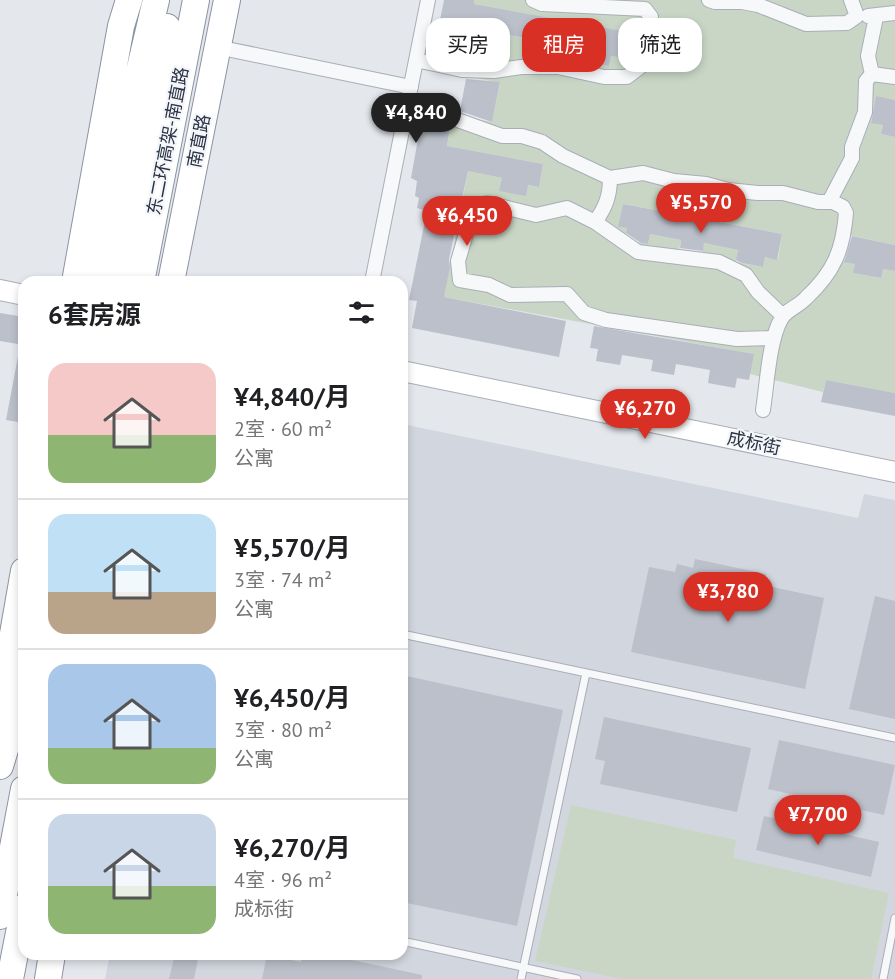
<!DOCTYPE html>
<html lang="zh">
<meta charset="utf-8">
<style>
:root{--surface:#fff;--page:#f2f2f2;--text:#202124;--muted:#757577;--line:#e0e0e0;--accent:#d93025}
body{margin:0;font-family:"PT Sans","Noto Sans SC",sans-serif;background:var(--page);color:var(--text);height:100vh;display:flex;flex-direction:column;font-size:22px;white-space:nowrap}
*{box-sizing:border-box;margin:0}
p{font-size:20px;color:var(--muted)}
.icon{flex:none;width:33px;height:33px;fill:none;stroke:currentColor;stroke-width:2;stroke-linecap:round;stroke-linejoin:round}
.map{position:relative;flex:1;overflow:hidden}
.details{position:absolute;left:18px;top:276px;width:390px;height:684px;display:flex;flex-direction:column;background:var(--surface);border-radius:18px;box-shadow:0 3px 9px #0003}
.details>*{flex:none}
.top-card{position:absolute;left:426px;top:18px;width:378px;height:54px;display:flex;gap:12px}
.price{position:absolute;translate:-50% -51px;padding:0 14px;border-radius:21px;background:var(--accent);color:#fff;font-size:20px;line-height:39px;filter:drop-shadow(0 2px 3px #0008)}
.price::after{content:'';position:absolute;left:50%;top:36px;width:18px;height:14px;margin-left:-9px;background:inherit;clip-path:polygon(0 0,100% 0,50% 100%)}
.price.active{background:#222;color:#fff}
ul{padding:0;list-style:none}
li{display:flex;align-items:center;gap:18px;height:150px;padding:0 30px}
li+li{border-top:2px solid var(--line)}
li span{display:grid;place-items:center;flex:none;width:168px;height:120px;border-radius:18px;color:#555}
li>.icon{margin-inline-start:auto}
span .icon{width:72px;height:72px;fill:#fffc;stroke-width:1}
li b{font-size:26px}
h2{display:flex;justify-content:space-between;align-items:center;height:72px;padding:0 30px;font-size:26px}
.tag{padding:0 21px;border-radius:18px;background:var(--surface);box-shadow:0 3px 9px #0003;font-size:21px;line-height:54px}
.tag.active{background:var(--accent);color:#fff}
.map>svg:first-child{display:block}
.built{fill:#d2d6de}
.green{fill:#c9d6c5;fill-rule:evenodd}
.building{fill:#bbc0ca}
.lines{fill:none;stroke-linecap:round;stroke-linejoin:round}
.lane-casing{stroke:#a9aeb7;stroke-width:9}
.street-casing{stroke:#a9aeb7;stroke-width:16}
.secondary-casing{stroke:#a9aeb7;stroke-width:22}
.highway-casing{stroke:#8b94a3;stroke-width:28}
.lane{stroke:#f7f8fa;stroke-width:7}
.street{stroke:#f7f8fa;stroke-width:14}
.secondary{stroke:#fff;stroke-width:20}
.highway{stroke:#fff;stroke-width:26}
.labels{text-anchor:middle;stroke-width:4.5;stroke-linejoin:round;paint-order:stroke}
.street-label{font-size:18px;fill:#2b3445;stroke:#f4f6f9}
</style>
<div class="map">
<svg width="895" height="979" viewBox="0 0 895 979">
<rect width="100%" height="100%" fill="#e4e7ec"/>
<path class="built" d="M402 424 858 518 864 494 895 500V979H105L110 954H402Z"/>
<path class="green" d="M474 0H895V100L876 97 871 122 883 125 881 134 895 137V245L849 235 843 261 855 264 854 273 880 278 883 269 895 271V393L826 380 823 392 750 374 753 354 444 297 468 171 502 178 500 191 528 185 539 187 543 164 447 146 451 124 459 116 492 122 500 83 467 76 464 66 470 38 494 43 496 33 527 38 525 49 547 53 550 42 584 48 582 61 609 66 611 56 623 58 627 32 474 4ZM623 204 782 234 778 259 765 257 763 267 736 262 738 250 704 243 702 254 679 250 681 240 650 234 648 244 625 240 627 228 619 227Z
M571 805 736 840 733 858 889 893 871 979H623L535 961Z"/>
<path class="building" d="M444 0H474V4L628 32 623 58 611 56 609 66 582 61 584 48 550 42 547 53 525 49 527 38 496 33 494 43 470 38 466 61 433 55Z
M466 79 500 82 492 122 460 111Z
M876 96 895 100V137L881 134 883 125 871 123Z
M421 122 450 127 447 146 543 164 539 187 528 185 526 196 499 191 502 178 468 171 449 259 450 267 444 297 566 321 559 357 412 328 417 301 409 300 427 211 417 208 419 198 415 196 417 181 411 178Z
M623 204 782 234 777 260 765 257 763 267 742 263 736 260 738 250 704 243 703 251 680 248 681 240 650 234 648 244 641 243 626 233 627 228 618 227Z
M852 236 895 245V271L883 269 881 278 853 273 855 264 844 262Z
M0 313 24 317V345L0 341Z
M594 326 754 354 749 380 737 378 735 388 708 383 710 370 676 364 674 375 651 371 653 360 622 355 620 365 596 361 598 349 590 348Z
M19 351H24V423L6 420Z
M826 380 895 393V416L821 402Z
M695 559 766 574 763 585 824 598 805 689 631 652 649 567 675 572 677 564 693 568Z
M875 596 895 601V719L849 709Z
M402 675 563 710 517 926 402 902Z
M604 717 751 748 737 812 600 784 605 761 595 759Z
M779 740 895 765 884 815 768 789Z
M764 816 879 842 871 877 756 850Z
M175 954H199L194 979H169Z
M302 954H324L422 975V979H262L267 955 301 962Z"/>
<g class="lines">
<g class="lane-casing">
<path id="lane" d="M402 634 895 738
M402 941 577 979
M521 979 586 673
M883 979 895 918"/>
</g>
<g class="street-casing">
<path id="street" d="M709 0 715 2H742L758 5 806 24 847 23 857 16 851 0
M868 16 895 13
M217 47 411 87
M416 60 462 70 494 71 521 67H558L604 77H627L640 67 650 37 651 17 645 9 542 4 533 0
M872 74 868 56 876 17
M407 110 452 118 502 136H522L542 142 563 156 610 178 643 173 674 181 706 184 728 190 758 193H783L818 202H833L843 207 846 213C843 250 834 272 806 298 799 306 786 310 781 319 769 341 767 384 763 410
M829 202 852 158V147L865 112 866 81 872 74 895 77
M595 222C606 207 610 195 610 178
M372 282 428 0
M771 338 737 339 606 320 584 313 567 294 510 295 489 285 460 280 458 261 471 217 487 203 536 215 567 208 595 222 638 252 719 262 746 275 758 292 783 316"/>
</g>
<g class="secondary-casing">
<path id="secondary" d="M0 290 24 295
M402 371 895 472"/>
</g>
<g class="highway-casing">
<path id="highway" d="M75 282 121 26 129 0
M98 282 136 85 156 0
M119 282 167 27
M141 282 196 0
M171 282 227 0
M0 708 24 571
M0 766 10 733 19 686
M0 916 24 789
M10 979 24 907
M48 979 52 954"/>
</g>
<use href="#lane" class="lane"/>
<use href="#street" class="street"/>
<use href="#secondary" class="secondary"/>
<use href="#highway" class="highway"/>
</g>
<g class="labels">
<g class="street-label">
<text transform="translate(168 141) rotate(-79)" y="6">东二环高架-南直路</text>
<text transform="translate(199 141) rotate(-79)" y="6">南直路</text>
<text transform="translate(754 443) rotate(12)" y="6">成标街</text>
</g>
</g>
</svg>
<b class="price active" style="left:416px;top:144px">¥4,840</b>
<b class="price" style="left:701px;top:234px">¥5,570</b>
<b class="price" style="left:467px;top:247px">¥6,450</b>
<b class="price" style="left:645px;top:440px">¥6,270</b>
<b class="price" style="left:728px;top:623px">¥3,780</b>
<b class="price" style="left:818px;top:846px">¥7,700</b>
<div class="top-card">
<a class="tag">买房</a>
<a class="tag active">租房</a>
<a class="tag">筛选</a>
</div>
<section class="details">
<h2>6套房源<svg class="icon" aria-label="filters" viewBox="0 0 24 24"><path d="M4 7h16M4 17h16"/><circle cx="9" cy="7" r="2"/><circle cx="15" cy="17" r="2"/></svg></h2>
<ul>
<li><span style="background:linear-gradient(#f6c9c9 60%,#8fb573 0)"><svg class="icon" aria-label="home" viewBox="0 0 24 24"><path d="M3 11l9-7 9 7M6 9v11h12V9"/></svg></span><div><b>¥4,840/月</b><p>2室 · 60 m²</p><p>公寓</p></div></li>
<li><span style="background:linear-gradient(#bfe0f5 65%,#b9a48a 0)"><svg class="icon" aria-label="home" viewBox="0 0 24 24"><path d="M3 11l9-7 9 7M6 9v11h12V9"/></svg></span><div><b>¥5,570/月</b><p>3室 · 74 m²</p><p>公寓</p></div></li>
<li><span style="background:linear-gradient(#a9c7e8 70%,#8fb573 0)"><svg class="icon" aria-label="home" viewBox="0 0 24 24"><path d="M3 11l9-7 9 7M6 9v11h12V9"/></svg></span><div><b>¥6,450/月</b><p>3室 · 80 m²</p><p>公寓</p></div></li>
<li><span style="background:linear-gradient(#c9d6e8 60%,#8fb573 0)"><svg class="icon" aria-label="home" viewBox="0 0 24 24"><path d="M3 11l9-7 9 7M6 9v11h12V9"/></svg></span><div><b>¥6,270/月</b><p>4室 · 96 m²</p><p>成标街</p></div></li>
</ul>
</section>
</div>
